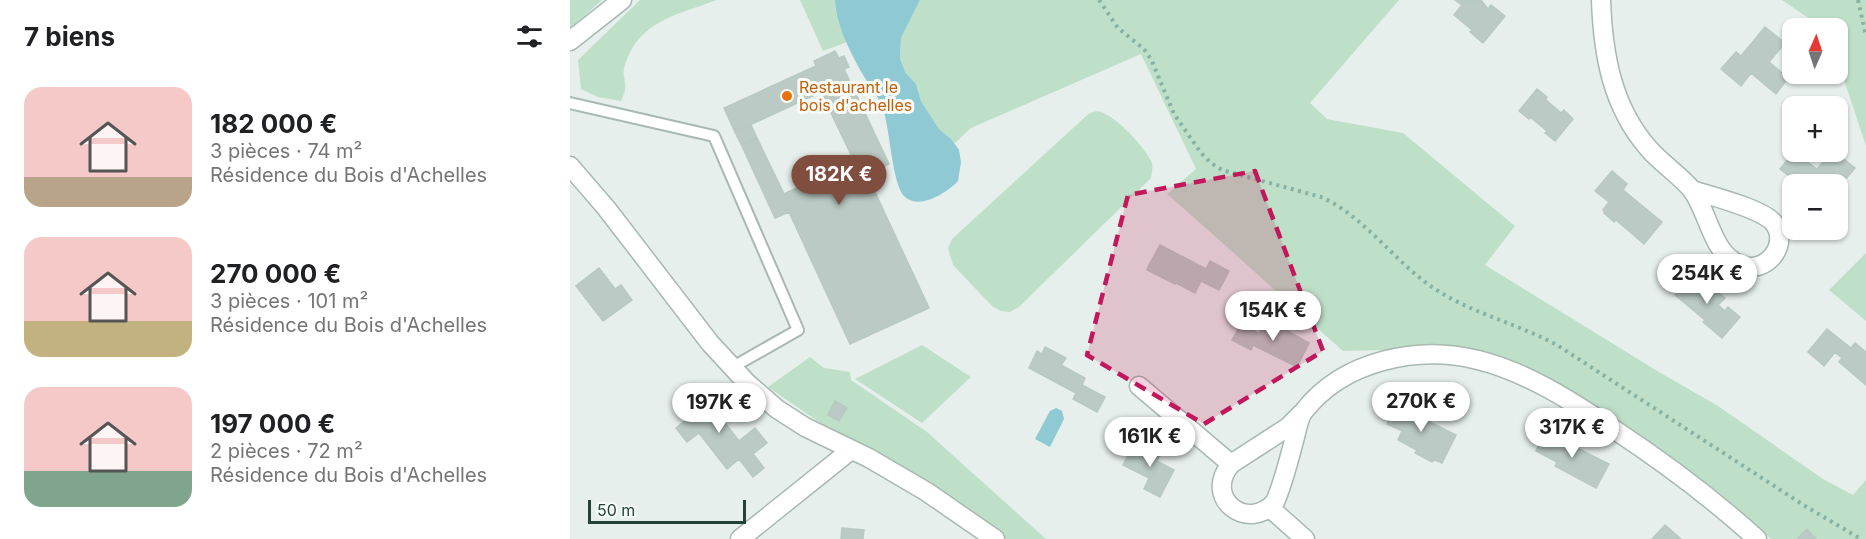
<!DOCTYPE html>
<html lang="fr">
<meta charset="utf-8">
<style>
:root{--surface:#fff;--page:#f2f2f2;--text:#202124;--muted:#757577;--accent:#7f4e3f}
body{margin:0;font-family:Inter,sans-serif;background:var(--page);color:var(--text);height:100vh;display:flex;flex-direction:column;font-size:22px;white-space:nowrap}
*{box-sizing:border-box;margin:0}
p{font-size:20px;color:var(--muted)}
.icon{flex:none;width:33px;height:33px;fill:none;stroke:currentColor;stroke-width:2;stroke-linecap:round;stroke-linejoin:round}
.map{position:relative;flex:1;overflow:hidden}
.side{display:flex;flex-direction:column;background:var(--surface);width:570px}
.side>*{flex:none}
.needle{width:39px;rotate:3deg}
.buttons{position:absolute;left:1212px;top:18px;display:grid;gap:12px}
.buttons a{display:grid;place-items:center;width:66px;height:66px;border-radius:12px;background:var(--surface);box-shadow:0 2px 4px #0004;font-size:30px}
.scale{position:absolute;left:18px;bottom:15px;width:158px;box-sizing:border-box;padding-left:6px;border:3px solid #24423a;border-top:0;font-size:16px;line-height:21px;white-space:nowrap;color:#24423a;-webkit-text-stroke:4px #f7fbf9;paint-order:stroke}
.price{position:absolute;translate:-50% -51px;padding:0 14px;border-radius:21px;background:#fff;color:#222;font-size:20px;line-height:39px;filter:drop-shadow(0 2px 3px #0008)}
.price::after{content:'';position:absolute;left:50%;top:36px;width:18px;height:14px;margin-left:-9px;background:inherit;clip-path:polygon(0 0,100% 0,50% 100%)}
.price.selected{background:var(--accent);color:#fff}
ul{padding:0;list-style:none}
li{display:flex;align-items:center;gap:18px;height:150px;padding:0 24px}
li span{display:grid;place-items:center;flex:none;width:168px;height:120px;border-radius:18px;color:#555}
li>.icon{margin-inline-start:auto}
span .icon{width:72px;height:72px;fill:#fffc;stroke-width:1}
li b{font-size:26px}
h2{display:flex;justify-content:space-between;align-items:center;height:72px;padding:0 24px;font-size:26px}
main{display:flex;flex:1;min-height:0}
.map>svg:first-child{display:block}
.green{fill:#bfe0c8}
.water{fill:#8ec9d4}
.building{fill:#bbcac4;stroke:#b8c9c2;stroke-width:1.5}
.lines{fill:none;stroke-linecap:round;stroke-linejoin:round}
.service-casing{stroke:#a8b8b2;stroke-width:14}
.minor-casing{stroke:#a8b8b2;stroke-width:21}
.path{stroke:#86b3a5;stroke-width:4;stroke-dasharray:3 4.5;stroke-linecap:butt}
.service{stroke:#fff;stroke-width:10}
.minor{stroke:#fff;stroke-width:18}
.marked{fill:#c2185b;fill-opacity:0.2;stroke:#c2185b;stroke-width:4.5;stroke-dasharray:12 8;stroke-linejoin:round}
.food-dot{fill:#e8710a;stroke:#f7fbf9;stroke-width:2}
.labels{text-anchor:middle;stroke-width:6;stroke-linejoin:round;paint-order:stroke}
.food-label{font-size:16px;fill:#c56008;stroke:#f7fbf9;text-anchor:start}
</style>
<main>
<section class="side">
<h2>7 biens<svg class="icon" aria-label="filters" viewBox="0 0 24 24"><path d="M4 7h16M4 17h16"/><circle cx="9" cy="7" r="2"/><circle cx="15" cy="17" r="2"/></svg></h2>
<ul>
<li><span style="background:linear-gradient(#f6c9c9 75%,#b9a48a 0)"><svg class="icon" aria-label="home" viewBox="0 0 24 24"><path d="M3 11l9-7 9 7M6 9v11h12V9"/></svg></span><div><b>182 000 €</b><p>3 pièces · 74 m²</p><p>Résidence du Bois d'Achelles</p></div></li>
<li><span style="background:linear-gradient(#f6c9c9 70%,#c2b280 0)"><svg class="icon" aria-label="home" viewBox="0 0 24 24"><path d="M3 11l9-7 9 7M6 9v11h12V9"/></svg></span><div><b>270 000 €</b><p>3 pièces · 101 m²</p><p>Résidence du Bois d'Achelles</p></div></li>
<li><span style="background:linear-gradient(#f6c9c9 70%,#7fa58c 0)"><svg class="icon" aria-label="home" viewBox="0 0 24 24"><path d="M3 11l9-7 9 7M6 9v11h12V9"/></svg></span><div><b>197 000 €</b><p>2 pièces · 72 m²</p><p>Résidence du Bois d'Achelles</p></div></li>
</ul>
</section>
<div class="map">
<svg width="1296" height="539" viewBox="0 0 1296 539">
<rect width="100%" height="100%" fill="#e6efeb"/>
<path class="green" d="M0 0H32L0 29Z
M70 0H147C109 14 68 21 55 65 50 80 61 82 51 101L28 97 11 89 8 60Z
M230 0H265L266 10 277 42 253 51Z
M350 0H829L740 103 757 119 833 133 945 226 915 265 1089 372 1148 406 1253 479 1283 495 1296 480V539H1201L1136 483 1088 448 985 382 950 364 920 353 891 348 773 351C714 299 657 246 597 194L626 169 571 54 401 128 385 143 369 129 351 101 346 84 335 72 330 58 331 38Z
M1212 0H1296V146L1268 62V28H1253Z
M527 111C543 113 572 144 580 159 584 165 582 171 581 178L449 307 440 312 431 311 422 306 383 265 378 248 382 239 514 118 520 113Z
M1296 253V321L1259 290Z
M352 345 401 377 352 423 285 379Z
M240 357 254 368 280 372 281 380 357 432 476 539H436L392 504 302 449 252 424 198 387Z"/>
<path class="water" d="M265 0H350L331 38 330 58 335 72 346 84 351 101 369 129 382 140 389 150 391 162 388 181C377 193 349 210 335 197 322 186 320 128 313 109 308 95 299 85 292 73 280 52 266 24 265 0Z
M486 408 492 411 494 419 480 447 465 439 480 411Z"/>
<path class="building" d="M885 0H911L918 9 921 5 935 16 913 43 900 32 902 30 884 15 892 5Z
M1195 27 1215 43 1199 62 1218 78 1206 94 1181 73 1171 86 1151 69 1166 52 1171 56Z
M265 51 269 58 274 56 279 67 274 69 319 164 297 175 359 308 280 344 219 212 205 218 171 144 187 138 214 194 284 161 251 92 165 132 154 108 246 66 244 61Z
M967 89 977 97 975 99 991 113 994 110 1003 119 985 141 975 133 977 131 960 117 959 119 949 111Z
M181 125 187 138 171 144 165 132Z
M1224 152 1247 169 1262 152H1265L1285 168 1268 188V184H1229L1210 169Z
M1042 171 1057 184 1053 190 1092 222 1074 244 1046 220 1044 222 1034 213 1035 212 1033 210 1039 202 1025 191Z
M590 245 636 269 640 261 659 271 649 290 631 281 625 293 606 283 608 280 579 265Z
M579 265 608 280 605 284 577 270Z
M29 268 45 289 51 285 62 300 33 321 6 286Z
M1124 272 1155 298 1148 305 1155 311 1158 307 1170 317 1152 338 1133 322 1135 320 1105 295Z
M696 319 739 343 727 367 683 345 681 350 662 340 671 324 689 334Z
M1257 329 1281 348 1285 343 1296 352V385L1269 362 1272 358 1265 352 1254 366 1238 352Z
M475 347 496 358 491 365 515 378 512 385 535 397 527 412 503 399 506 393 459 368 467 351 472 354Z
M128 388 169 441 185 428 197 443 183 454 194 468 183 477 169 459 157 469 129 433 117 442 106 428 118 418 107 405Z
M829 400 847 408 844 414 886 435 872 463 865 460 862 462 845 453 847 450 828 440 832 431 817 424Z
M265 401 277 408 269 421 258 415Z
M977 429 999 440 997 443 1039 464 1026 488 985 466 987 462 966 451Z
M574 442 592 451 587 461 604 470 590 497 574 489 579 478 553 465 562 448 569 452Z
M1095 525 1111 539H1082Z
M272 528 294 530 293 539H271Z
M1237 529 1246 539H1227Z"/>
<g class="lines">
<g class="service-casing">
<path id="service" d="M0 103 144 136 228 330 161 368"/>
</g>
<g class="minor-casing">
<path id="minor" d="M1031 0C1033 55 1042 107 1079 149 1092 164 1111 176 1122 190 1139 213 1142 255 1171 265 1197 275 1221 243 1203 222 1190 208 1141 196 1122 190
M0 41 52 0
M0 166 37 209 140 343 177 383 207 409 235 427 299 458 357 492 425 539
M569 386 661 464C632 498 678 533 705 502 714 481 719 459 725 437 727 429 729 417 734 411 774 360 848 345 908 360 957 372 1001 401 1042 428 1092 461 1142 498 1187 539
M661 464 718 427 732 413
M700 508 735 539
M170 539 281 450"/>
</g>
<path class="path" d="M529 0 548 28 574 49 581 59 604 114 631 153 641 163 652 170 751 197C794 216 823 260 862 287 900 313 946 323 987 345L1235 506 1291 539
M1288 0 1296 36"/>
<use href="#service" class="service"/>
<use href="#minor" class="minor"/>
</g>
<path class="marked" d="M685 171 753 351 634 424 517 355 558 195Z"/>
<circle class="food-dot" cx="217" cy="96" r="6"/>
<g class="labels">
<g class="food-label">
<text x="229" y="93">Restaurant le<tspan x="229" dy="18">bois d'achelles</tspan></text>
</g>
</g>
</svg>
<div class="buttons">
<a><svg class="needle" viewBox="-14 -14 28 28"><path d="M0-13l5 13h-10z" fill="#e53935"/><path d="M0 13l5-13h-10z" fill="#757577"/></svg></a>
<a>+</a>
<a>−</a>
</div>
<div class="scale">50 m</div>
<b class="price selected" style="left:269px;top:206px">182K €</b>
<b class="price" style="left:1137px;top:305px">254K €</b>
<b class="price" style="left:703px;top:342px">154K €</b>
<b class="price" style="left:851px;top:433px">270K €</b>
<b class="price" style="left:149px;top:434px">197K €</b>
<b class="price" style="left:1002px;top:459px">317K €</b>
<b class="price" style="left:580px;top:468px">161K €</b>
</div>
</main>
